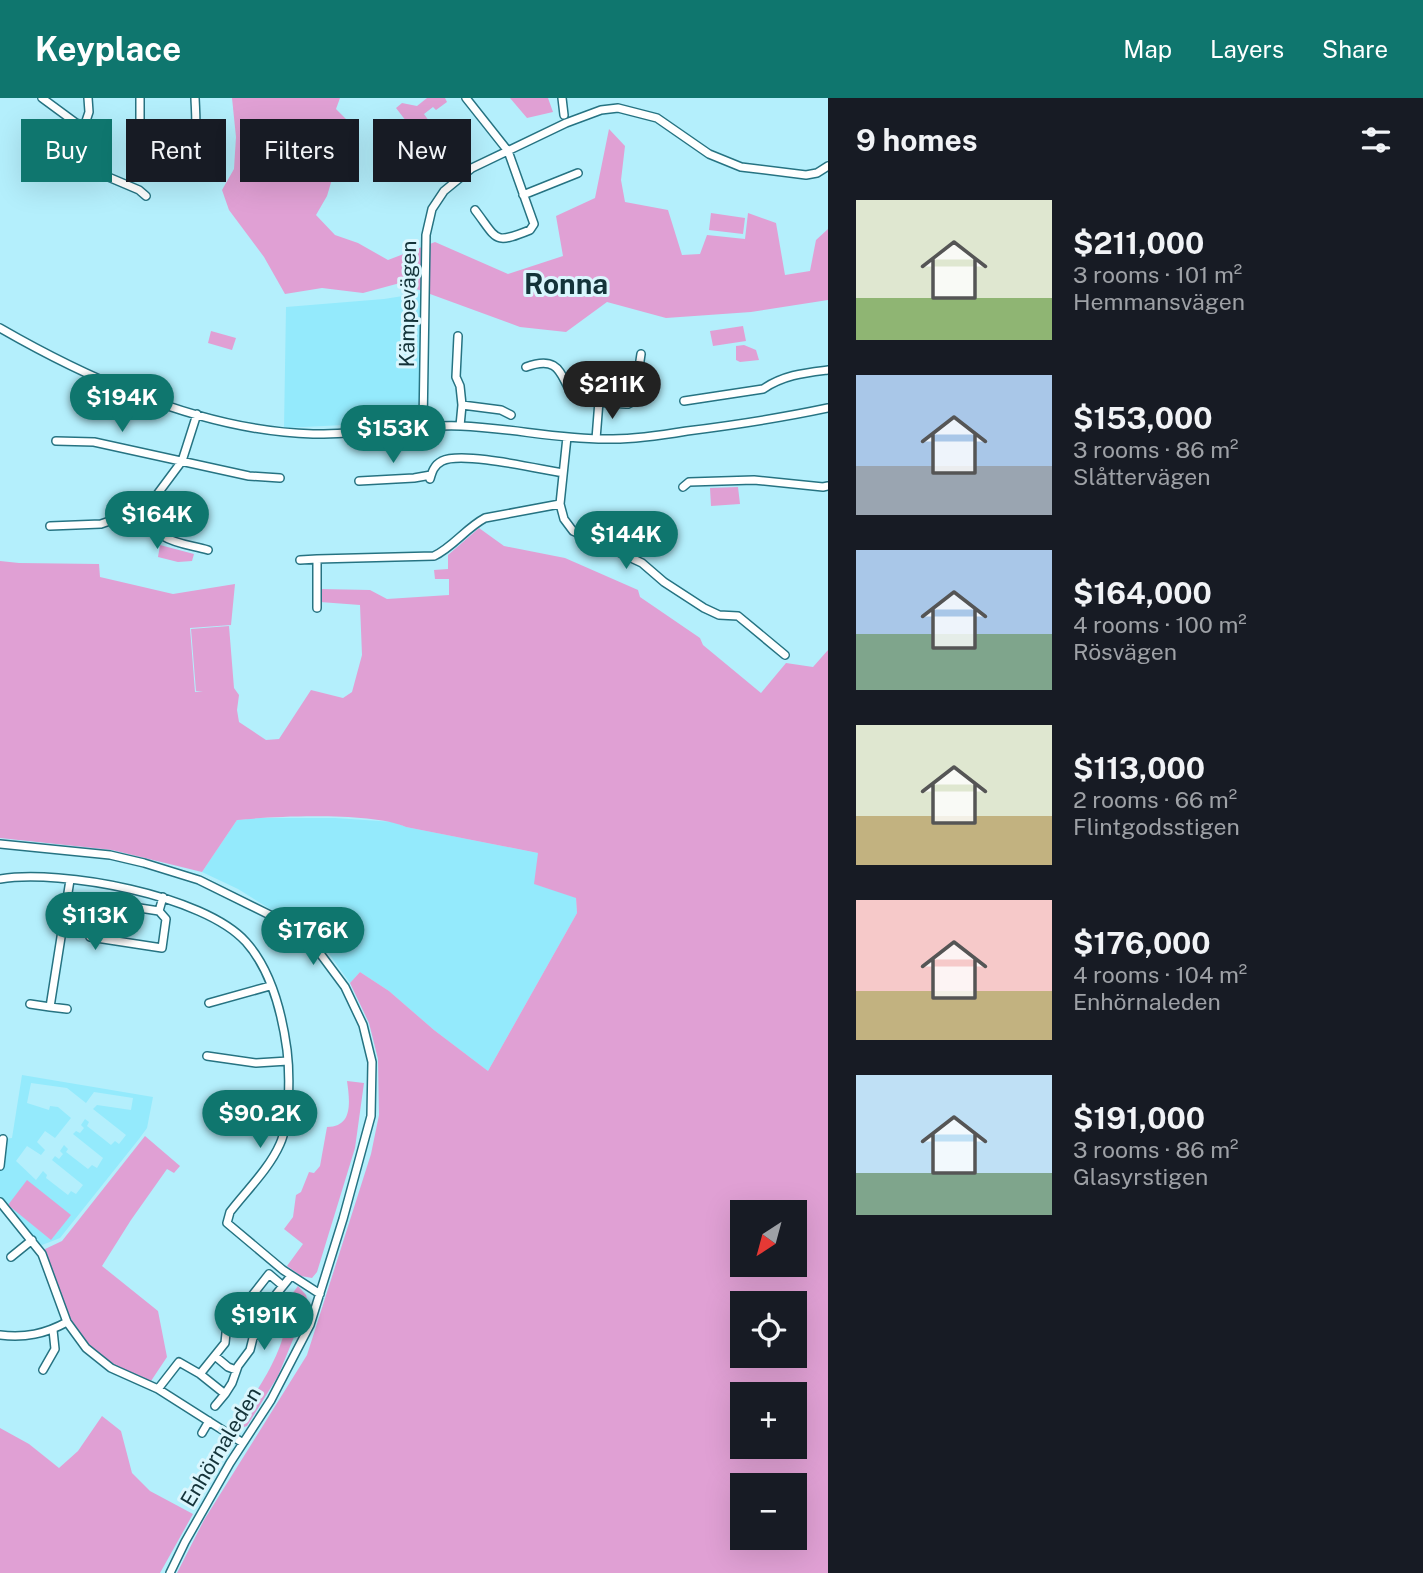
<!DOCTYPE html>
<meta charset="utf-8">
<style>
:root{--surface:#171b24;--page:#242831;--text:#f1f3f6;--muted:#9ea1a6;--accent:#0f766e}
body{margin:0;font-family:"Public Sans",sans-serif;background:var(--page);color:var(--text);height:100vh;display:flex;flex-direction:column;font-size:26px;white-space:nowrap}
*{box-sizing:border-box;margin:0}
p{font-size:23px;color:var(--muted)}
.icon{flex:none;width:38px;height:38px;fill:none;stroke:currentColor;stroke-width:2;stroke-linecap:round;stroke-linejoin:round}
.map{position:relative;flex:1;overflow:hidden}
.details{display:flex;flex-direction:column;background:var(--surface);width:595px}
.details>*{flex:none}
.hud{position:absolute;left:21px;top:21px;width:665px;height:63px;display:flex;gap:14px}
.needle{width:46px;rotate:216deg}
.controls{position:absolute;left:730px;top:1102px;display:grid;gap:14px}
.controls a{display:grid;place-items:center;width:77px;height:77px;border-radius:0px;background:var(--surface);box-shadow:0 7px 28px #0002;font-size:35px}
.price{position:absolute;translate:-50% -60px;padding:0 16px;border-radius:24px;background:var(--accent);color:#fff;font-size:23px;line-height:46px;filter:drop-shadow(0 2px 4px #0008)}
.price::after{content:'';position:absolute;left:50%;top:42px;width:21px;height:16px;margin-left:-10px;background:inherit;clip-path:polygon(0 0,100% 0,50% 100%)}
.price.current{background:#222;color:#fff}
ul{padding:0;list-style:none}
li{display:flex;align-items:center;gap:21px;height:175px;padding:0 28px}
li span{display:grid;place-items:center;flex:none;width:196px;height:140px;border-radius:0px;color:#555}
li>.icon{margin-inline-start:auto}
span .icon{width:84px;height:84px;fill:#fffc;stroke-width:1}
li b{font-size:30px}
h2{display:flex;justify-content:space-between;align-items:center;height:84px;padding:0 28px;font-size:30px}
.chip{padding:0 24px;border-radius:0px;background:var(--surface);box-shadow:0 7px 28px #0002;font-size:24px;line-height:63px}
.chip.current{background:var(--accent);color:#fff}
header{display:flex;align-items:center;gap:42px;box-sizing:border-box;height:98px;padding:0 35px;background:var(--accent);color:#fff}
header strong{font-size:33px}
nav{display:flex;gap:38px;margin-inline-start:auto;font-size:24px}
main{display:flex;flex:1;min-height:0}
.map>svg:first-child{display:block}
.built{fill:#94eafc;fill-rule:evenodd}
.green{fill:#e0a0d4;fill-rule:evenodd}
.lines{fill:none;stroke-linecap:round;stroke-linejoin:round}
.minor-casing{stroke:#267382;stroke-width:10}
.minor{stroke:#fff;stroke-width:7}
.labels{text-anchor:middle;stroke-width:6;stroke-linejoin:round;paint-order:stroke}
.street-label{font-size:21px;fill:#143339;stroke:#daf6fd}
.district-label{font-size:28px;font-weight:bold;fill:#143339;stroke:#daf6fd}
</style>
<header>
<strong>Keyplace</strong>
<nav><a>Map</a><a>Layers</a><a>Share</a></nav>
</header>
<main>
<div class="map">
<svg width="828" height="1475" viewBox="0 0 828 1475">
<rect width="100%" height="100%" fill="#b4effc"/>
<path class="built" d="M422 195V323L284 330 286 209 384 201Z
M260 720H335L394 724 406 729 538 755 576 800 577 815 488 973 434 932 389 893 360 874 350 885 327 853 299 829 238 791 202 774 237 722Z
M22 977 153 999 147 1030 139 1041 60 1140 37 1149 0 1104V1068L3 1041 12 1040ZM31 985 67 990 86 1005 94 994 133 1000 131 1012 97 1007 93 1011 126 1037 119 1046 115 1043 111 1047 87 1028 89 1024 85 1021 81 1027 84 1030 80 1035 76 1033 73 1036 103 1060 97 1070 92 1067 88 1071 66 1054 68 1051 64 1047 60 1053 63 1056 59 1061 55 1058 52 1062 83 1087 76 1096 71 1093 68 1097 46 1080 47 1077 43 1073 36 1082 16 1063 27 1048 41 1057 45 1052 37 1044 45 1033 55 1040 71 1020 58 1009 50 1008 49 1012 27 1005Z"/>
<path class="green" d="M232 0H340L336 11 349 24 327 98 316 117 335 137 358 145 388 162 435 144 508 176 563 158 556 118 595 100 609 31 625 48 621 82 625 104 668 112 682 157 700 156 707 137 745 141 748 115 776 125 785 177 810 173 816 142 828 131V202L751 214 666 220 607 204 566 234 520 229 400 185 363 195 322 190 285 196 264 159 229 112 222 92 234 71 236 39Z
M427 0H445L447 4 436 12 433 9 424 16 434 30 420 41 396 10 402 5 417 8Z
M510 0H548L553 14 527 20Z
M711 115 745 120 743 136 709 132Z
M743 228 746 243 713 248 710 233Z
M211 233 236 240 232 252 208 245Z
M744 247 756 252 759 262 740 264 736 262V248Z
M738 389 740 406 711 408 710 390Z
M479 430 504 448 565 460 638 492 640 499 700 540 703 547 761 595 786 565 813 569 828 552V1475H177L204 1422 307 1257 371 1056 379 1017 378 961 369 925 350 885 360 874 389 893 434 932 488 973 577 815 576 800 534 786 538 755 406 729C372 714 275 718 237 722L202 774 112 752 0 740V463L19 465 99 466 100 479 173 496 235 486 231 527 190 530 195 594 203 593H196L191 531 229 528 234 590 239 597 237 612 239 624 266 642 279 641 311 592 343 600 352 594 362 557 360 507 320 504V491L370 492 387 501 449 497V481H435L434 472 448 471V457ZM742 1115H794V1167H742ZM742 1206H794V1258H742ZM742 1297H794V1349H742ZM742 1388H794V1440H742Z
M160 447 194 456 192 463 178 464 158 459Z
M347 983 364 985 355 1050 317 1174 312 1180 301 1178 287 1168 303 1146 284 1131 293 1119 296 1097 301 1094 309 1074 314 1075 320 1068 327 1029C353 1029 350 1004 347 983Z
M145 1038 180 1068 174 1075 167 1071 131 1122 102 1168 158 1213 167 1259 151 1283C136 1276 119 1271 106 1263 66 1238 64 1190 43 1152L62 1143Z
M27 1082 71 1117 51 1142 8 1107Z
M298 1188 306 1197 308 1205 278 1278 247 1328 238 1331 231 1327C251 1305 281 1259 285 1229L274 1220Z
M102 1318 121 1333 132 1375 150 1393 193 1416 160 1475H0V1330L29 1346 59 1370 78 1353Z"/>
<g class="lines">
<g class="minor-casing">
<path id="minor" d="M42 0 76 25 84 28
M88 0 89 14 75 56 80 67 139 92 146 98
M466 0 508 53 534 126 530 132C493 147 498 142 475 112
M562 0 564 17
M132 47 140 23V0
M185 68C199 47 196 24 195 0
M523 97 578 75
M0 230C92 283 204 333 313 336 362 337 411 326 461 328 512 330 562 342 613 341 638 341 663 337 687 333 735 327 781 320 828 310
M458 238 456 279 460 288 462 307 460 328
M526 269C567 254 559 288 577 299 588 305 615 305 628 306L634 303 641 256
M684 303 763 291C784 277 804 275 828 272
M462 307 501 312 511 317
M423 328 426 137 432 111 444 93 472 70 566 25 601 12 618 10 657 20 709 56 741 69 806 77 817 75 828 68
M567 339 560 406 564 421 573 433 642 465 664 484 704 510 719 517 738 518 785 557
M596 341 599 303
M56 343 94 344 249 378 280 380
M430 381C432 374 434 367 442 363 462 353 538 371 563 375
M359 383 414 380 431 377
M683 389 689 384 754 382 823 389 828 388
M147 410C152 445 179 444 208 452
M50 428 101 426 147 410 182 363 197 316
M300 462 317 461
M317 510V461L434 458C453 449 466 430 485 420L560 406
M0 746 110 757 144 765 199 782 274 819 319 854 345 889 363 927 372 964 371 1018 343 1121 310 1227 271 1302 230 1365 185 1444 170 1475
M0 781C61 771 204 797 246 844 271 872 282 915 287 952 290 976 290 1024 280 1046 269 1071 246 1093 230 1114L227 1125 283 1172 320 1196
M159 813 166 821 162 850 90 839 95 812 111 814 114 806 159 813 163 799
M209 905 270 888
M30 906 50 909 70 782
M50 909 67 911
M207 958 256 965 288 963
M0 1068 3 1041
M0 1104 42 1156 67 1224 86 1250 111 1270 158 1291 243 1345
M11 1159 32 1142
M283 1188 269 1176 247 1204 261 1215 291 1178
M241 1216 258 1233
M0 1237C25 1240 45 1236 67 1224
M215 1258 228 1269 236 1272
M43 1272 55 1251 53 1232
M200 1276 225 1296 215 1308
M158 1291 179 1264 200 1276 225 1245 226 1235 251 1207
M225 1296 232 1285 238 1268 250 1252 253 1240 268 1221 261 1215
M202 1335 209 1323"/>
</g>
<use href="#minor" class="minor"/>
</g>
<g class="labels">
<g class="street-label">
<text transform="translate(408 206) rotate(-89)" y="7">Kämpevägen</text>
<text transform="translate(221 1349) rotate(-59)" y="7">Enhörnaleden</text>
</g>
<g class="district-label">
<text x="566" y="196">Ronna</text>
</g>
</g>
</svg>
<div class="controls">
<a><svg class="needle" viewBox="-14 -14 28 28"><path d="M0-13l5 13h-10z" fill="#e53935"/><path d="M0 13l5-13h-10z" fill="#9ea1a6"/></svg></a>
<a><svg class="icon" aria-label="locate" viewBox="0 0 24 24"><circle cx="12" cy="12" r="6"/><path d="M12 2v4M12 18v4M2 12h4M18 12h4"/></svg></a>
<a>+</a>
<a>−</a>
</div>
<b class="price current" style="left:612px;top:323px">$211K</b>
<b class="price" style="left:122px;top:336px">$194K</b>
<b class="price" style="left:393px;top:367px">$153K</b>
<b class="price" style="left:157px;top:453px">$164K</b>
<b class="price" style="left:626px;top:473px">$144K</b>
<b class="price" style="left:95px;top:854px">$113K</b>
<b class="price" style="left:313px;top:869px">$176K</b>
<b class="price" style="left:260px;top:1052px">$90.2K</b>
<b class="price" style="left:264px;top:1254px">$191K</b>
<div class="hud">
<a class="chip current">Buy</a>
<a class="chip">Rent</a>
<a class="chip">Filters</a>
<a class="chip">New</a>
</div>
</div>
<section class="details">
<h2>9 homes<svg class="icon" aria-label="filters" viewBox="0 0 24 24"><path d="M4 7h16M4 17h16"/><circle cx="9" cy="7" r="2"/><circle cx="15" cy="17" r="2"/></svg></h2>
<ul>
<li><span style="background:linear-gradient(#dfe7d0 70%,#8fb573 0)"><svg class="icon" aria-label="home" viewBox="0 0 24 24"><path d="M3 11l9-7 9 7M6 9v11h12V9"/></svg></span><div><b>$211,000</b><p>3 rooms · 101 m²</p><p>Hemmansvägen</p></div></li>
<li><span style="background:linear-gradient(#a9c7e8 65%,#9aa5b1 0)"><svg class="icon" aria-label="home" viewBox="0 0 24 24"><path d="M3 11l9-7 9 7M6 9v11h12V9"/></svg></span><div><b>$153,000</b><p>3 rooms · 86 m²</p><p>Slåttervägen</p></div></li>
<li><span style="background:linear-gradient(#a9c7e8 60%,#7fa58c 0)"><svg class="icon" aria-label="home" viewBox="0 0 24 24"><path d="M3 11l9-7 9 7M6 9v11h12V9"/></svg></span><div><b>$164,000</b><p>4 rooms · 100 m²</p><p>Rösvägen</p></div></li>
<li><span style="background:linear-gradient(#dfe7d0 65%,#c2b280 0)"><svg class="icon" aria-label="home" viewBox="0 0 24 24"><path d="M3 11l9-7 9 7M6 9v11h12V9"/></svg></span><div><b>$113,000</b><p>2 rooms · 66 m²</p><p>Flintgodsstigen</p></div></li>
<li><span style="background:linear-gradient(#f6c9c9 65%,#c2b280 0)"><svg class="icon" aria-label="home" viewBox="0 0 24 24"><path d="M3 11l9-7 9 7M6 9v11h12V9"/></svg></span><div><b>$176,000</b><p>4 rooms · 104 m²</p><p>Enhörnaleden</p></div></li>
<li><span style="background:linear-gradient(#bfe0f5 70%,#7fa58c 0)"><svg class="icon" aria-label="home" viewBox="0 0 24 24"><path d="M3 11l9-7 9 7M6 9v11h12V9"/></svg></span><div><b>$191,000</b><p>3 rooms · 86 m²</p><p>Glasyrstigen</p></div></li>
</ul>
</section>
</main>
